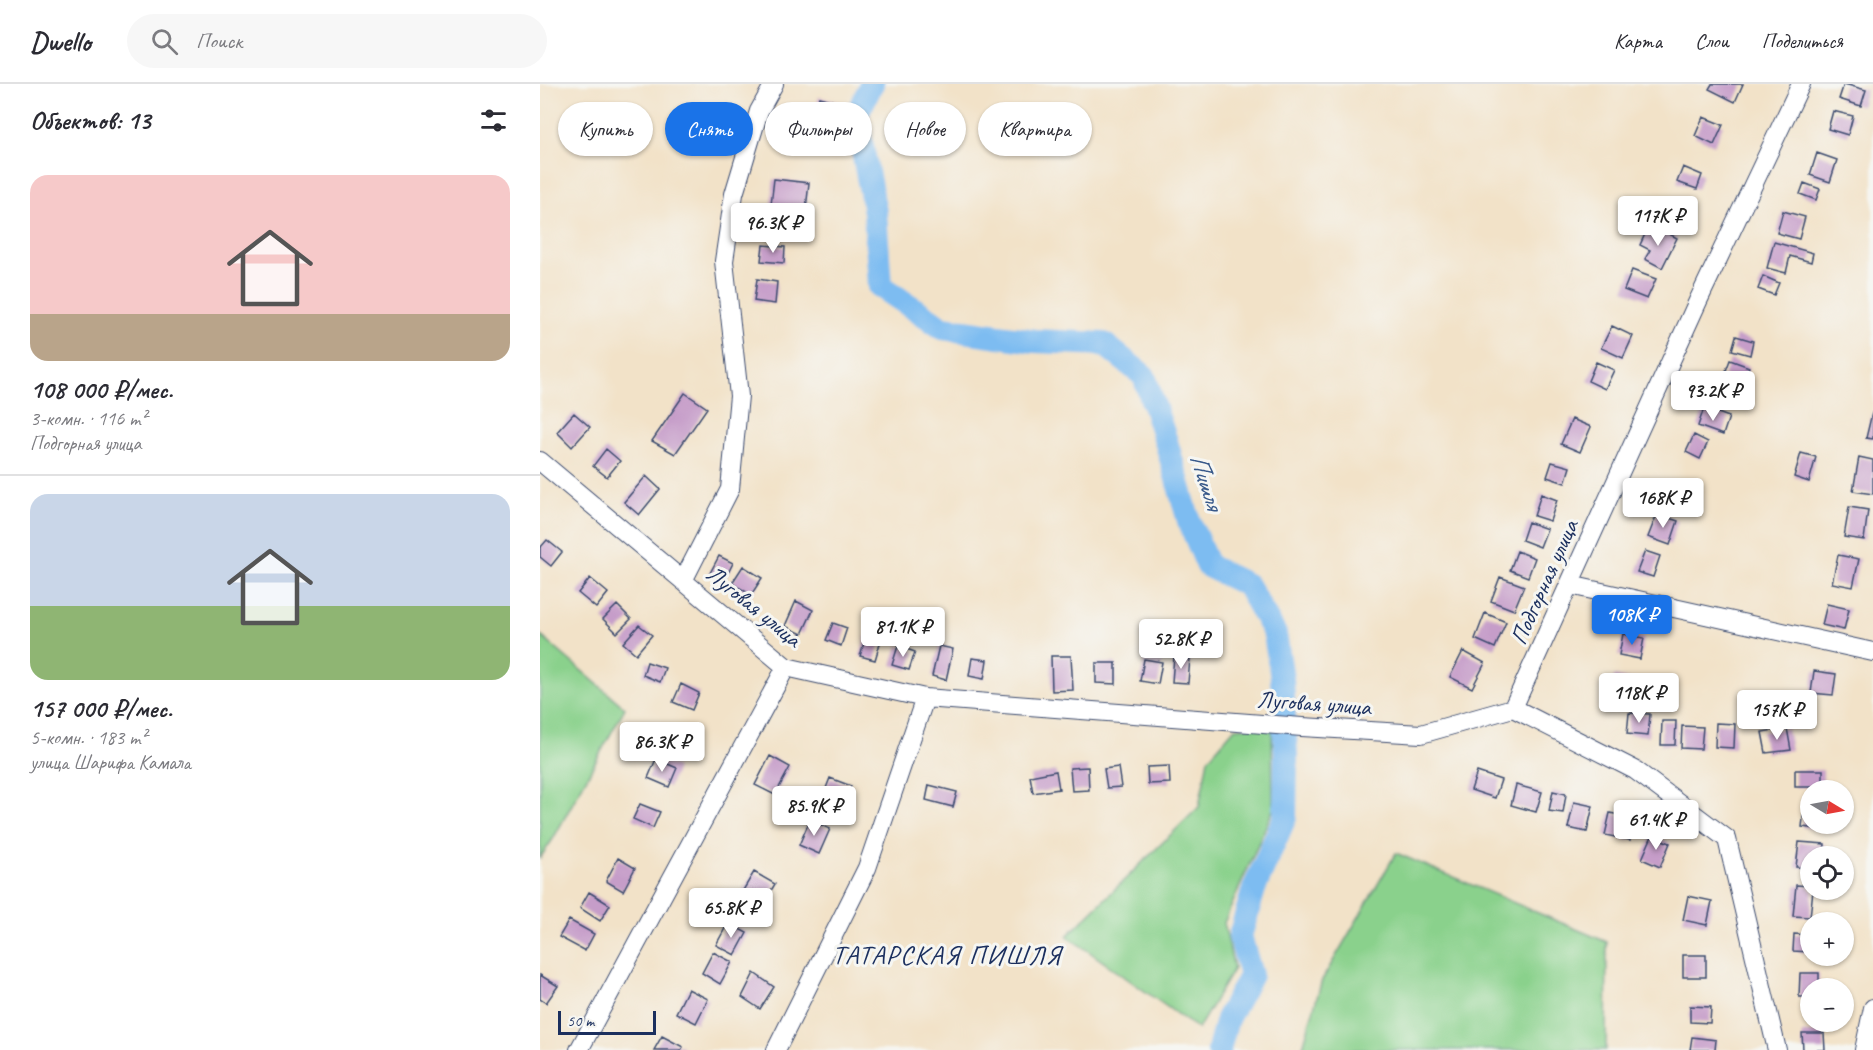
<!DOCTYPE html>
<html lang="ru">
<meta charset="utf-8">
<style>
:root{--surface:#fff;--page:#f7f7f7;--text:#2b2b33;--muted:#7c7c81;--line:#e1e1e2;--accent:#1a73e8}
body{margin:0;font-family:Caveat,sans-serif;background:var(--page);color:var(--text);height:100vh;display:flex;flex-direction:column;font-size:22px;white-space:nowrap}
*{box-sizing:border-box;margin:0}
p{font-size:20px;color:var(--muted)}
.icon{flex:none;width:33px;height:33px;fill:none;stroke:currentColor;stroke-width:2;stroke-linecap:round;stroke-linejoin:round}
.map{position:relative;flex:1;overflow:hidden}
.panel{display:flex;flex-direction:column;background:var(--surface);width:540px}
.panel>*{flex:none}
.top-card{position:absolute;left:18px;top:18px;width:570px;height:54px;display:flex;gap:12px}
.needle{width:39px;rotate:100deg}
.buttons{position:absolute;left:1260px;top:696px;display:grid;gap:12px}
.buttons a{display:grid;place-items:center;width:54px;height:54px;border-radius:50%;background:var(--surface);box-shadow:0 2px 4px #0004;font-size:30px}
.scale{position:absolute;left:18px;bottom:15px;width:98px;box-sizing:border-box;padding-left:6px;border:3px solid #1b2f5e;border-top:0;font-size:16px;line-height:21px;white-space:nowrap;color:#1b2f5e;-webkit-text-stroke:4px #f6f6f2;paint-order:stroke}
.price{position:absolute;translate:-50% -51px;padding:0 14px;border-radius:6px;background:#fff;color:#222;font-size:20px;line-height:39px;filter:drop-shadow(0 2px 3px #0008)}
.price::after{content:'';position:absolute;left:50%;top:36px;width:18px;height:14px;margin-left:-9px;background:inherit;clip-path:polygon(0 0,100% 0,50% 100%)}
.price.selected{background:var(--accent);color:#fff}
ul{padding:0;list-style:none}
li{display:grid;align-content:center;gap:12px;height:318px;padding:0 30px}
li+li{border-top:2px solid var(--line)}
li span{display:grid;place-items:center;height:186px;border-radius:18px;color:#555}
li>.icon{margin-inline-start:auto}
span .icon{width:108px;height:108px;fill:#fffc;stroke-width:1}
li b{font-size:26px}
h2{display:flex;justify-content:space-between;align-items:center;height:72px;padding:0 30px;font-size:26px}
.pill{padding:0 21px;border-radius:27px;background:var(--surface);box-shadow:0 2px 4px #0004;font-size:21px;line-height:54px}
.pill.selected{background:var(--accent);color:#fff}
header{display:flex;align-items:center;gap:36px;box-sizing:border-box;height:84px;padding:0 30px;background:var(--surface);border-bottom:2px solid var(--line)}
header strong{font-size:28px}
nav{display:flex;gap:33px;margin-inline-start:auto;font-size:21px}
.search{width:420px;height:54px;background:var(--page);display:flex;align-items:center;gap:15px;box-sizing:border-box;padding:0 21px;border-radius:33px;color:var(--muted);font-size:22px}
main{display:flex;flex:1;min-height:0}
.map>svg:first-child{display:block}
.green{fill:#8ad18c;stroke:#528075;stroke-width:1.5}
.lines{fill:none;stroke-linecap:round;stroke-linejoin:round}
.river{stroke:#7dbcf1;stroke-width:24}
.building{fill:#c69dc9}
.minor-casing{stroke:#3b4a6e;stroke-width:20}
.minor{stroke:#fff;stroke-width:18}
.labels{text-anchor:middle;stroke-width:6;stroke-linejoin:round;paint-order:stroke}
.street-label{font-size:24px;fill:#1b2f5e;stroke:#f6f6f2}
.water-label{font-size:26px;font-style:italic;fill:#38598a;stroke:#f6f6f2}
.quarter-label{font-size:27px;letter-spacing:1.5px;fill:#1b2f5e;stroke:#f6f6f2}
</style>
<header>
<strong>Dwello</strong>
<div class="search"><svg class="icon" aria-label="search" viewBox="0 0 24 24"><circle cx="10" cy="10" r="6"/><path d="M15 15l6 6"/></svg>Поиск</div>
<nav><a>Карта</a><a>Слои</a><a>Поделиться</a></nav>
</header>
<main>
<section class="panel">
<h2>Объектов: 13<svg class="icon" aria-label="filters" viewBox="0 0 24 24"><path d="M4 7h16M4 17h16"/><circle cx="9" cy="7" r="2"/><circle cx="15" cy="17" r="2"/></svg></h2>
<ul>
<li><span style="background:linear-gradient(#f6c9c9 75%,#b9a48a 0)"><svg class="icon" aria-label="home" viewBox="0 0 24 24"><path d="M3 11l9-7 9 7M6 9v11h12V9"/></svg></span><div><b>108 000 ₽/мес.</b><p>3-комн. · 116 m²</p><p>Подгорная улица</p></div></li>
<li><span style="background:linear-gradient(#c9d6e8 60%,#8fb573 0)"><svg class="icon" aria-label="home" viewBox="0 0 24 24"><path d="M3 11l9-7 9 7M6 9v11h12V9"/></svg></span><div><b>157 000 ₽/мес.</b><p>5-комн. · 183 m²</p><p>улица Шарифа Камала</p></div></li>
</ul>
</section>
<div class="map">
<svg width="1333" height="966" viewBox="0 0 1333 966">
<rect width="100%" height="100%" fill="#f6f6f2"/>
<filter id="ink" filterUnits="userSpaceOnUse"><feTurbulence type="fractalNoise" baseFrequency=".0167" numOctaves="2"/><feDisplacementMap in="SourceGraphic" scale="12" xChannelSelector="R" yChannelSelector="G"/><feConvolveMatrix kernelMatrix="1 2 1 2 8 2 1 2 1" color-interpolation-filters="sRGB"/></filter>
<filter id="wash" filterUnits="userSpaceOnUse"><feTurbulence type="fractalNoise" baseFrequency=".008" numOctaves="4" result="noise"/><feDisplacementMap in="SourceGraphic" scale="24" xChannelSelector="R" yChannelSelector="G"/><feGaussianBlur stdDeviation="1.35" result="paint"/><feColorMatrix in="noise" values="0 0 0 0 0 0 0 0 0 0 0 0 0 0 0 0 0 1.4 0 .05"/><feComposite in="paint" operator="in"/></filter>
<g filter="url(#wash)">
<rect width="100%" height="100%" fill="#f2e2c8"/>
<path class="green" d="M0 551 85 624 13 755 0 774Z
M732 641 733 726 684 839 694 884 658 945 527 852 659 723 668 675 695 644Z
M856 769 1067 858 1066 966H762L782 896Z"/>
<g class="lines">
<path class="river" d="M332 0 316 32 335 128 340 202 403 244 495 257 564 260 604 292 626 357 649 437 668 482 707 501 735 550 742 594 746 671 745 733 714 805 700 852 711 891 687 935 679 966"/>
</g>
<g id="blocks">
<path class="building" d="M1172 0H1203L1195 18 1169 5Z
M1304 0 1326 6 1321 22 1299 15Z
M279 13 298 18 292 41 273 36Z
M1293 27 1313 32 1308 51 1288 45Z
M1163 33 1183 41 1174 61 1155 52Z
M1277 69 1297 76 1290 98 1270 91Z
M1143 83 1162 91 1157 105 1137 98Z
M234 95 269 99 265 133 230 129Z
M1264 99 1280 105 1276 116 1260 110Z
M1129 119 1143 124 1137 139 1123 133Z
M1243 127 1265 133 1259 155 1237 149Z
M1122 146 1137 154 1122 184 1105 175 1110 166 1100 161 1106 148 1118 154Z
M1234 158 1273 169 1271 178 1250 172 1246 189 1227 184Z
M223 161 245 163 244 179 221 177Z
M1092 186 1116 195 1107 215 1084 206Z
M1223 192 1239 199 1234 211 1218 205Z
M217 195 237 198 235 220 214 217Z
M1072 242 1093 252 1083 274 1061 264Z
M1196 252 1213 257 1210 271 1192 266Z
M1190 276 1209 283 1203 299 1184 292Z
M1056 278 1074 286 1065 305 1048 297Z
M1171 300 1194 307 1190 320 1167 313Z
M145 309 167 324 135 370 112 357Z
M1164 324 1189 333 1183 351 1158 342Z
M34 329 50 343 32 363 17 348Z
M1332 329H1333V355L1326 354Z
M1032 335 1051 343 1040 368 1021 360Z
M1154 351 1168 358 1160 375 1146 368Z
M66 365 80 377 67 393 53 382Z
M1261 369 1276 373 1269 398 1254 393Z
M1319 373 1333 376V410L1313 407Z
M1012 378 1030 383 1025 399 1007 393Z
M106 392 120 405 99 431 84 418Z
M1130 401 1150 408 1144 423 1125 417Z
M1001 410 1017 416 1010 437 994 432Z
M1309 423 1328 426 1324 456 1304 453Z
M1117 430 1138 437 1130 461 1108 453Z
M988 438 1007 445 1000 463 982 456Z
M7 456 22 468 11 482 0 473V464Z
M977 467 995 474 988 493 970 486Z
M1105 467 1120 472 1113 493 1097 488Z
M1298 471 1319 475 1313 503 1292 499Z
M179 472 193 479 183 499 169 491Z
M203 482 222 494 211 511 192 499Z
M960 493 984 502 974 526 951 517Z
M50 494 68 509 56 524 38 509Z
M256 517 273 526 262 550 245 542Z
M1287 520 1309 525 1304 546 1282 541Z
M77 521 91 535 77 549 63 535Z
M1090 526 1108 529 1105 546 1087 543Z
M945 529 966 538 955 564 935 555Z
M293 539 307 544 301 562 286 556Z
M99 541 112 551 96 570 83 559Z
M1083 550 1104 554 1100 575 1079 571Z
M326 552 341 556 335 576 320 572Z
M358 562 375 568 369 586 352 581Z
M399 562 413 565 406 596 392 592Z
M923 567 945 579 932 604 910 593Z
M511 572H531L533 606 512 607Z
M634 572 650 574 648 599 632 598Z
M432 574 447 576 444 595 429 592Z
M604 575 622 578 618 600 600 597Z
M107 578 125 584 120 598 103 591Z
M556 579H576V600L556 599Z
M1274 587 1296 590 1293 611 1271 609Z
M1074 592 1093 597 1086 622 1068 617Z
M141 600 159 609 152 626 133 618Z
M1089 629 1110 630 1108 652 1087 650Z
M1122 637H1136L1135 661H1121Z
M1176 639 1195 640 1194 664 1175 663Z
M1142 642 1163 643 1161 665 1141 664Z
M1247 644 1251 666 1226 669 1222 648Z
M128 645 147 654 141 669 122 660Z
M230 672 250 683 235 711 215 701Z
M116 675 137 684 129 703 108 694Z
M629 682 630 699 608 700 607 683Z
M548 683 549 706 532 707 530 684Z
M578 683 581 703 567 704 564 685Z
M1255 686H1283V703H1255Z
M516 687 519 705 493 709 490 692Z
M937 688 961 696 955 714 931 706Z
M290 694 311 702 303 721 283 712Z
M389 701 417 708 413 723 386 716Z
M976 701 1002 708 996 728 971 721Z
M1013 707 1026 710 1023 729 1009 727Z
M1265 717 1270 718V740H1280L1279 745 1262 743Z
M1034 718 1053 722 1047 748 1028 744Z
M100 720 120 728 113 744 93 735Z
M1070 729 1094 734 1090 756 1065 751Z
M270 736 290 745 279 770 259 761Z
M1112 752 1130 759 1120 783 1102 775Z
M1259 758 1285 760 1284 772H1270V784L1256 783Z
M78 774 95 784 83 807 66 797Z
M214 788 235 800 220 825 199 813Z
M1256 801 1270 802V806H1273L1270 833 1253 832Z
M49 808 70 821 60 837 40 824Z
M1148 812 1172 817 1167 841 1143 836Z
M29 836 54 850 45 867 19 853Z
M188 839 207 849 195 871 176 861Z
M1254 850 1270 851V868L1253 867Z
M173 868 192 878 180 900 162 889Z
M1143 871H1166V893H1143Z
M214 889 234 903 220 925 202 913Z
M1260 889H1279V904H1270V913H1259Z
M0 891 18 902 6 919 0 915Z
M148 905 168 915 156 939 136 929Z
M1150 922 1171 923 1170 939 1150 938Z
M1262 949H1284L1285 966H1263Z
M122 952 143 963 141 966H114Z
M1152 953 1176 956 1175 966H1150Z"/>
</g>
</g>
<g filter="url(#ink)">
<use href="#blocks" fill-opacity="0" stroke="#3b4a6e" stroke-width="1.5"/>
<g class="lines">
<g class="minor-casing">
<path id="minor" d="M0 377 246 583 385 614 762 643 881 650 973 624
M143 497 190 405 199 312 184 177 194 110 219 27 234 0
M1030 501 1333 568
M973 624 1158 217 1261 0
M973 624 1095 686 1187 755 1237 966
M39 966 246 583
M236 966 327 784 385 614
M1324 966 1333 924"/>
</g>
<use href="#minor" class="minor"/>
</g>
</g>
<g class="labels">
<g class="street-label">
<text transform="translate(1004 498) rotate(-66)" y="8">Подгорная улица</text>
<text transform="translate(214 522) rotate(39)" y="8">Луговая улица</text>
<text transform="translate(774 619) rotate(4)" y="8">Луговая улица</text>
</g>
<g class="water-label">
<text transform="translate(667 397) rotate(72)" y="9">Пишля</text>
</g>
<g class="quarter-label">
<text x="407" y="880">ТАТАРСКАЯ ПИШЛЯ</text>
</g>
</g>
</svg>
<div class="buttons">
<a><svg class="needle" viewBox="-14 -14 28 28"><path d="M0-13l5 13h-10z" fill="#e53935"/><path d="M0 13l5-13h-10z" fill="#7c7c81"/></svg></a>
<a><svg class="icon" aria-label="locate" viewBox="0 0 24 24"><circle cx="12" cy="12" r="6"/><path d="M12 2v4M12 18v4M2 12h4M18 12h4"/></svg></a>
<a>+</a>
<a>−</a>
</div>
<div class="scale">50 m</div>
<b class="price" style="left:1118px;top:163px">117K ₽</b>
<b class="price" style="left:233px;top:170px">96.3K ₽</b>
<b class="price" style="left:1173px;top:338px">93.2K ₽</b>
<b class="price" style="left:1123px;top:445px">168K ₽</b>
<b class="price selected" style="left:1092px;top:562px">108K ₽</b>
<b class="price" style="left:363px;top:574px">81.1K ₽</b>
<b class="price" style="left:641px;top:586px">52.8K ₽</b>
<b class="price" style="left:1099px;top:640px">118K ₽</b>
<b class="price" style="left:1237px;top:657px">157K ₽</b>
<b class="price" style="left:122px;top:689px">86.3K ₽</b>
<b class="price" style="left:274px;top:753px">85.9K ₽</b>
<b class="price" style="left:1116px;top:767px">61.4K ₽</b>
<b class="price" style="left:191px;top:855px">65.8K ₽</b>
<div class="top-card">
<a class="pill">Купить</a>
<a class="pill selected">Снять</a>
<a class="pill">Фильтры</a>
<a class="pill">Новое</a>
<a class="pill">Квартира</a>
</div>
</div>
</main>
